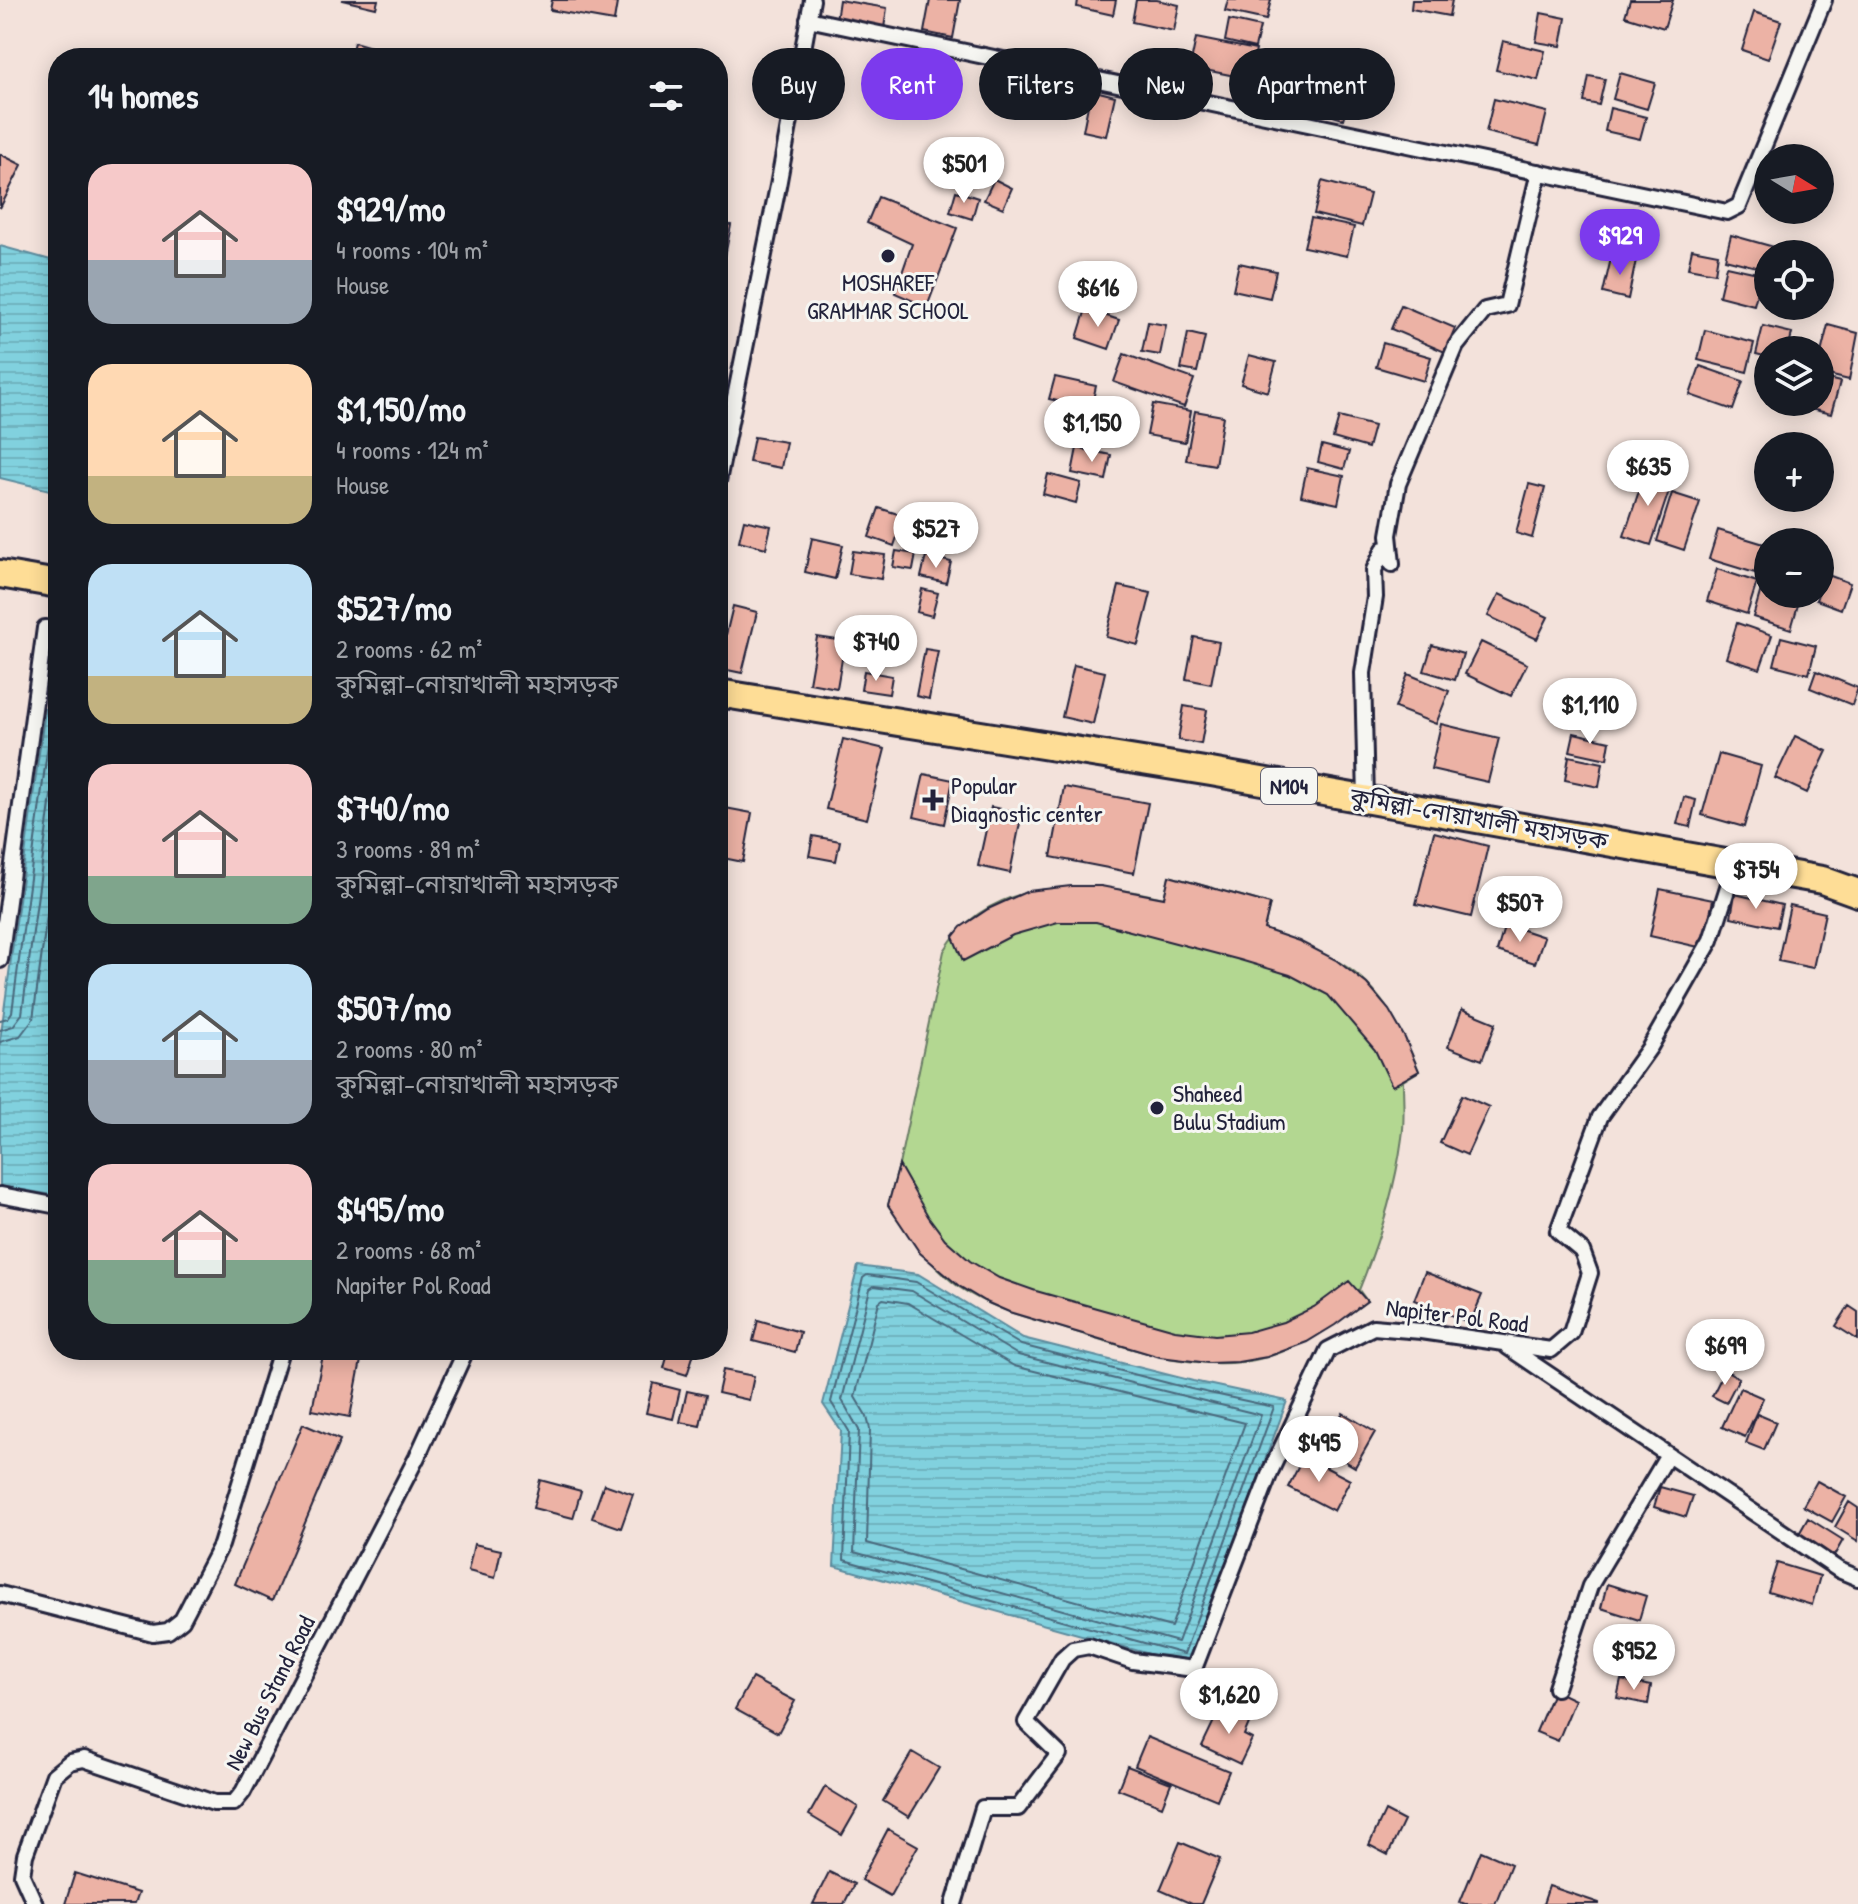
<!DOCTYPE html>
<meta charset="utf-8">
<style>
:root{--surface:#171b24;--page:#20242c;--text:#f1f3f6;--muted:#9ea1a6;--accent:#7c3aed}
body{margin:0;font-family:"Patrick Hand","Noto Sans Bengali",sans-serif;background:var(--page);color:var(--text);height:100vh;display:flex;flex-direction:column;font-size:30px;white-space:nowrap}
*{box-sizing:border-box;margin:0}
p{font-size:26px;color:var(--muted)}
.icon{flex:none;width:44px;height:44px;fill:none;stroke:currentColor;stroke-width:2;stroke-linecap:round;stroke-linejoin:round}
.map{position:relative;flex:1;overflow:hidden}
.sheet{position:absolute;left:48px;top:48px;width:680px;height:1312px;display:flex;flex-direction:column;background:var(--surface);border-radius:32px;box-shadow:0 4px 20px #0003}
.sheet>*{flex:none}
.guide{position:absolute;left:752px;top:48px;width:760px;height:72px;display:flex;gap:16px}
.needle{width:52px;rotate:101deg}
.controls{position:absolute;left:1754px;top:144px;display:grid;gap:16px}
.controls a{display:grid;place-items:center;width:80px;height:80px;border-radius:50%;background:var(--surface);box-shadow:0 4px 20px #0003;font-size:40px}
.price{position:absolute;translate:-50% -68px;padding:0 18px;border-radius:28px;background:#fff;color:#222;font-size:26px;line-height:52px;filter:drop-shadow(0 2px 4px #0008)}
.price::after{content:'';position:absolute;left:50%;top:48px;width:24px;height:18px;margin-left:-12px;background:inherit;clip-path:polygon(0 0,100% 0,50% 100%)}
.price.active{background:var(--accent);color:#fff}
ul{padding:0;list-style:none}
li{display:flex;align-items:center;gap:24px;height:200px;padding:0 40px}
li span{display:grid;place-items:center;flex:none;width:224px;height:160px;border-radius:24px;color:#555}
li>.icon{margin-inline-start:auto}
span .icon{width:96px;height:96px;fill:#fffc;stroke-width:1}
li b{font-size:34px}
h2{display:flex;justify-content:space-between;align-items:center;height:96px;padding:0 40px;font-size:34px}
.tag{padding:0 28px;border-radius:36px;background:var(--surface);box-shadow:0 4px 20px #0003;font-size:28px;line-height:72px}
.tag.active{background:var(--accent);color:#fff}
.map>svg:first-child{display:block}
.garden{fill:#b3d791;stroke:#6a7c66;stroke-width:2}
.water{fill:url(#water-rules);stroke:#5b8b9d;stroke-width:2}
.lines{fill:none;stroke-linecap:round;stroke-linejoin:round}
.shore{stroke:#48687c;stroke-width:2}
.building{fill:#ecb2a5;stroke:#22223b;stroke-width:2}
.street-casing{stroke:#22223b;stroke-width:20}
.highway-casing{stroke:#22223b;stroke-width:32}
.street{stroke:#f6f6f2;stroke-width:14}
.highway{stroke:#fedd96;stroke-width:26}
.poi-dot{fill:#22223b;stroke:#f6f6f2;stroke-width:3}
.labels{text-anchor:middle;stroke-width:6;stroke-linejoin:round;paint-order:stroke}
.shield{fill:#f6f6f2;stroke:#626272;stroke-width:2}
.shield-label{font-size:22px;font-weight:bold;fill:#22223b}
.poi-label{font-size:24px;fill:#22223b;stroke:#f6f6f2;text-anchor:start}
.street-label{font-size:24px;fill:#22223b;stroke:#f6f6f2}
</style>
<div class="map">
<svg width="1858" height="1904" viewBox="0 0 1858 1904">
<defs>
<pattern id="water-rules" width="6" height="5" patternUnits="userSpaceOnUse" patternTransform="scale(2)"><rect width="6" height="5" fill="#81d1de"/><path d="M0 2.5h6" fill="none" stroke="#6fb3bf"/></pattern>
</defs>
<rect width="100%" height="100%" fill="#f3e2db"/>
<filter id="ink" filterUnits="userSpaceOnUse"><feTurbulence type="fractalNoise" baseFrequency=".0125" numOctaves="2"/><feDisplacementMap in="SourceGraphic" scale="16" xChannelSelector="R" yChannelSelector="G"/><feConvolveMatrix kernelMatrix="1 2 1 2 8 2 1 2 1" color-interpolation-filters="sRGB"/></filter>
<g filter="url(#ink)">
<path class="garden" d="M1169 876 1270 904 1264 929C1287 939 1311 948 1333 959 1378 982 1401 1027 1419 1071L1403 1081C1403 1100 1405 1120 1402 1138 1395 1191 1379 1241 1359 1290L1367 1301C1336 1324 1305 1346 1267 1357 1200 1376 1130 1348 1066 1329 1029 1318 991 1309 959 1287 928 1264 909 1236 888 1205L899 1165 944 951C989 876 1089 880 1164 898Z"/>
<path class="water" d="M0 246 58 262V492L0 478Z
M45 709 58 711V1196L0 1186V1040Z
M858 1266 918 1274 1023 1338 1193 1381 1287 1401 1189 1665 834 1566 841 1431 823 1404Z"/>
<g class="lines">
<path class="shore" d="M0 1020 8 1018 12 1012 51 722 58 719
M0 1030 13 1026 22 1014 58 744
M0 1042 20 1036 33 1019 58 834
M867 1275 916 1282 1021 1345 1191 1389 1274 1407 1184 1654 844 1560 849 1431 831 1402 863 1278Z
M874 1286 912 1291 1018 1355 1261 1415 1178 1642 854 1552 859 1430 842 1400 870 1289Z
M883 1299 908 1303 1014 1366 1245 1423 1171 1627 867 1543 870 1429 867 1417 855 1397 879 1302Z"/>
</g>
<path class="building" d="M342 0H378L376 8Z
M552 0H599L617 3 614 21 550 10Z
M839 0 887 8 884 28 836 20Z
M930 0H960L953 38 924 32Z
M1078 0H1116L1113 15 1077 7Z
M1136 0H1157L1179 5 1174 31 1132 22Z
M1228 0H1271L1266 20 1225 11Z
M1412 0H1452L1449 16 1411 9Z
M1630 0H1673L1664 28 1625 16Z
M1754 12 1781 21 1768 59 1742 50Z
M1541 13 1566 18 1561 46 1536 42Z
M1229 20 1260 27 1255 48 1225 41Z
M1196 38 1256 50 1250 79 1190 67Z
M1503 41 1545 51 1538 80 1496 70Z
M354 42 409 58H350Z
M1620 73 1655 83 1647 109 1613 99Z
M1589 76 1605 79 1599 105 1584 102Z
M1325 80 1352 88 1343 119 1316 111Z
M1091 90 1115 96 1106 136 1083 131Z
M1494 99 1547 112 1539 145 1486 132Z
M1610 108 1646 117 1640 139 1605 131Z
M0 154 22 165 0 208Z
M994 179 1012 188 1003 208 984 200Z
M1322 181 1370 194 1362 226 1314 214Z
M956 191 978 198 972 219 950 212Z
M878 197 957 228 927 307 895 293 912 244 867 223Z
M1311 218 1354 227 1347 256 1304 247Z
M1621 218 1642 224 1635 247 1615 242Z
M718 223 731 225 723 267 718 266Z
M1731 235 1781 249 1780 254H1768V270L1725 259Z
M1692 249 1718 254 1715 273 1688 268Z
M1612 254 1636 260 1628 299 1603 293Z
M1239 263 1276 271 1270 298 1233 290Z
M1726 266 1762 274 1754 305 1719 296Z
M1401 305 1455 328 1445 352 1391 329Z
M1086 309 1119 320 1109 349 1077 338Z
M1148 322 1166 325 1160 355 1142 352Z
M1828 325 1858 333 1849 380 1820 373V357Z
M1763 326 1792 333 1788 350H1768V357L1756 354Z
M1705 330 1754 343 1747 372 1698 360Z
M1188 333 1205 337 1197 372 1181 369Z
M1383 343 1431 357 1424 381 1376 367Z
M1124 354 1194 379 1184 407 1114 382Z
M1249 355 1276 362 1268 392 1241 384Z
M1700 366 1743 381 1733 410 1690 395Z
M1055 377 1096 386 1091 409 1049 399Z
M1820 377 1840 382 1831 414 1790 404 1820 402Z
M1153 404 1191 411 1185 442 1147 435Z
M1195 411 1223 416 1215 465 1186 460Z
M1339 417 1374 426 1368 448 1333 438Z
M754 437 786 442 781 468 749 462Z
M1322 445 1349 452 1344 469 1318 462Z
M1077 448 1111 455 1106 480 1072 473Z
M1307 468 1344 476 1338 504 1301 496Z
M1646 470 1673 479 1651 545 1624 536Z
M1048 474 1081 483 1076 503 1043 494Z
M1529 484 1545 488 1532 538 1516 533Z
M1672 493 1700 502 1684 550 1657 541Z
M879 508 904 516 894 546 869 537Z
M917 508 965 522 956 553 908 539Z
M744 520 771 526 766 548 739 541Z
M1718 530 1764 544 1755 573 1709 559Z
M812 538 843 545 835 579 805 572Z
M853 551 885 555 881 579 849 574Z
M896 551 916 554 913 570 893 567Z
M926 556 951 562 946 583 921 577Z
M1717 569 1757 582 1747 614 1707 601Z
M1825 574 1850 583 1841 609 1816 600Z
M1119 586 1151 593 1138 645 1106 637Z
M1762 586 1768 588V594H1788L1800 598 1791 629 1753 617Z
M922 589 938 593 932 616 917 612Z
M1499 594 1548 617 1537 639 1488 616Z
M733 606 757 612 742 673 718 668Z
M1737 623 1772 635 1760 669 1726 658Z
M817 637 845 641 837 688 809 683Z
M1194 637 1219 642 1211 684 1186 679Z
M1781 637 1816 646 1809 674 1774 665Z
M1481 642 1527 664 1511 696 1465 674Z
M1432 645 1463 654 1455 680 1424 671Z
M925 649 938 651 929 699 916 696Z
M1074 665 1105 672 1093 724 1062 717Z
M864 671 892 676 889 694 861 690Z
M1816 671 1858 688 1852 705 1810 688Z
M1408 674 1449 691 1436 724 1395 708Z
M1184 706 1207 710 1201 744 1178 740Z
M1441 724 1499 738 1488 782 1431 769Z
M1574 733 1610 741 1607 759 1570 751Z
M1795 736 1827 751 1807 793 1775 778Z
M843 739 885 749 867 819 826 809Z
M1719 754 1761 766 1744 827 1702 815Z
M1569 756 1603 763 1599 787 1565 780Z
M924 774 953 780 944 824 914 817Z
M1064 787 1148 803 1134 873 1051 857Z
M1684 797 1696 800 1690 827 1677 824Z
M720 807 752 813 743 862 718 857Z
M991 807 1022 813 1010 873 978 866Z
M1434 832 1488 846 1471 917 1416 904Z
M813 836 840 841 836 861 809 856Z
M1169 876 1270 904 1264 929 1299 941 1336 960 1367 984 1389 1010 1405 1038 1419 1071 1392 1086 1375 1050 1328 995 1290 975 1240 960 1096 922H1058L1013 935 963 961 953 937 961 927 988 909 1028 891 1071 886H1101L1164 898Z
M1660 889 1713 900 1703 948 1650 936Z
M1735 894 1782 905 1777 927 1731 917Z
M1790 905 1825 913 1813 968 1778 961Z
M1505 924 1544 937 1535 963 1497 951Z
M1462 1009 1496 1023 1482 1060 1448 1047Z
M1462 1095 1489 1107 1467 1155 1440 1143Z
M899 1165 928 1216 945 1239 970 1261 999 1278 1036 1291 1175 1330 1215 1335 1248 1332 1283 1322 1314 1307 1349 1281 1367 1301 1335 1325 1307 1342 1267 1357 1238 1362 1209 1363 1160 1357 1009 1312 984 1301 959 1286 920 1253 888 1205Z
M1425 1272 1482 1295 1470 1323 1414 1300Z
M1849 1306 1858 1312V1340L1836 1326Z
M758 1320 800 1332 795 1352 753 1341Z
M324 1350H363L350 1417 312 1410Z
M669 1350H695L687 1375 664 1368Z
M723 1370 754 1376 749 1400 718 1393Z
M1725 1370 1739 1378 1726 1403 1712 1396Z
M653 1383 680 1390 673 1419 646 1413Z
M1740 1388 1763 1398 1745 1437 1722 1427Z
M687 1391 706 1395 700 1426 680 1422Z
M1343 1413 1375 1432 1355 1467 1323 1448Z
M1757 1414 1776 1422 1764 1450 1746 1443Z
M303 1424 340 1440 272 1601 235 1584Z
M1304 1456 1350 1480 1334 1511 1288 1487Z
M540 1480 581 1491 573 1518 533 1508Z
M1817 1481 1846 1497 1832 1522 1803 1506Z
M604 1484 633 1494 621 1528 592 1518Z
M1660 1487 1693 1496 1686 1517 1654 1507Z
M1849 1502 1858 1508V1541L1835 1527Z
M1808 1518 1843 1540 1831 1561 1796 1539Z
M474 1544 501 1550 495 1578 468 1571Z
M1777 1563 1820 1576 1812 1605 1768 1592Z
M1607 1584 1646 1596 1639 1620 1601 1608Z
M752 1678 795 1701 778 1733 735 1709Z
M1621 1680 1651 1686 1648 1704 1617 1698Z
M1554 1690 1575 1700 1558 1741 1536 1732Z
M1221 1706 1250 1721 1244 1735 1252 1739 1240 1764 1202 1746Z
M1147 1737 1229 1771 1217 1800 1135 1766Z
M912 1752 939 1768 909 1817 883 1801Z
M1127 1766 1171 1783 1162 1806 1118 1789Z
M825 1787 858 1807 842 1835 809 1815Z
M1385 1811 1404 1821 1388 1855 1369 1845Z
M888 1829 918 1846 890 1896 861 1880Z
M1180 1842 1220 1859 1201 1904H1192L1160 1890Z
M1481 1851 1511 1864 1495 1904H1465L1460 1902Z
M829 1872 854 1884 844 1904H813Z
M75 1873 138 1893 134 1904H65Z
M1549 1886 1599 1903V1904H1543Z"/>
<g class="lines">
<g class="street-casing">
<path id="street" d="M808 19 1727 212 1739 206 1824 0
M718 481 778 186 812 0
M1366 800 1363 673 1375 597 1374 570 1384 549 1392 564 1389 535 1398 484 1456 346 1485 310 1507 305 1539 172
M0 960 45 628 58 630
M0 1195 58 1206
M1508 1347 1839 1570 1858 1578
M0 1594 153 1633 168 1631 182 1620 221 1545 281 1350
M1556 1688 1590 1586 1668 1455
M35 1904 22 1875 25 1855 54 1775 70 1762 84 1759 214 1803H234L243 1792 417 1457 466 1350
M954 1904 983 1808H1018L1059 1754 1026 1722 1062 1659 1073 1649 1089 1646 1133 1661 1194 1669 1271 1470 1328 1350 1373 1327 1421 1331 1551 1350 1571 1333 1590 1273 1582 1251 1558 1231 1600 1117 1650 1047 1711 940 1735 865"/>
</g>
<g class="highway-casing">
<path id="highway" d="M0 574 58 584
M718 693 1211 772 1822 880 1858 893"/>
</g>
<use href="#street" class="street"/>
<use href="#highway" class="highway"/>
</g>
</g>
<g class="poi-dot">
<circle cx="888" cy="256" r="8"/>
<path d="M929 788h8v8h8v8h-8v8h-8v-8h-8v-8h8z"/>
<circle cx="1157" cy="1108" r="8"/>
</g>
<g class="labels">
<rect class="shield" x="1261" y="768" width="56" height="36" rx="6"/>
<g class="shield-label">
<text x="1289" y="794">N104</text>
</g>
<g class="poi-label">
<text x="888" y="291" text-anchor="middle">MOSHAREF<tspan x="888" dy="28">GRAMMAR SCHOOL</tspan></text>
<text x="951" y="794">Popular<tspan x="951" dy="28">Diagnostic center</tspan></text>
<text x="1173" y="1102">Shaheed<tspan x="1173" dy="28">Bulu Stadium</tspan></text>
</g>
<g class="street-label">
<text transform="translate(1479 819) rotate(10)" y="8">কুমিল্লা–নোয়াখালী মহাসড়ক</text>
<text transform="translate(1457 1316) rotate(7)" y="8">Napiter Pol Road</text>
<text transform="translate(270 1693) rotate(-63)" y="8">New Bus Stand Road</text>
</g>
</g>
</svg>
<div class="controls">
<a><svg class="needle" viewBox="-14 -14 28 28"><path d="M0-13l5 13h-10z" fill="#e53935"/><path d="M0 13l5-13h-10z" fill="#9ea1a6"/></svg></a>
<a><svg class="icon" aria-label="locate" viewBox="0 0 24 24"><circle cx="12" cy="12" r="6"/><path d="M12 2v4M12 18v4M2 12h4M18 12h4"/></svg></a>
<a><svg class="icon" aria-label="layers" viewBox="0 0 24 24"><path d="M12 4l9 5-9 5-9-5zM3 14l9 5 9-5"/></svg></a>
<a>+</a>
<a>−</a>
</div>
<b class="price" style="left:964px;top:205px">$501</b>
<b class="price active" style="left:1620px;top:277px">$929</b>
<b class="price" style="left:1098px;top:329px">$616</b>
<b class="price" style="left:1092px;top:464px">$1,150</b>
<b class="price" style="left:1648px;top:508px">$635</b>
<b class="price" style="left:936px;top:570px">$527</b>
<b class="price" style="left:876px;top:683px">$740</b>
<b class="price" style="left:1590px;top:746px">$1,110</b>
<b class="price" style="left:1756px;top:911px">$754</b>
<b class="price" style="left:1520px;top:944px">$507</b>
<b class="price" style="left:1725px;top:1387px">$699</b>
<b class="price" style="left:1319px;top:1484px">$495</b>
<b class="price" style="left:1634px;top:1692px">$952</b>
<b class="price" style="left:1229px;top:1736px">$1,620</b>
<div class="guide">
<a class="tag">Buy</a>
<a class="tag active">Rent</a>
<a class="tag">Filters</a>
<a class="tag">New</a>
<a class="tag">Apartment</a>
</div>
<section class="sheet">
<h2>14 homes<svg class="icon" aria-label="filters" viewBox="0 0 24 24"><path d="M4 7h16M4 17h16"/><circle cx="9" cy="7" r="2"/><circle cx="15" cy="17" r="2"/></svg></h2>
<ul>
<li><span style="background:linear-gradient(#f6c9c9 60%,#9aa5b1 0)"><svg class="icon" aria-label="home" viewBox="0 0 24 24"><path d="M3 11l9-7 9 7M6 9v11h12V9"/></svg></span><div><b>$929/mo</b><p>4 rooms · 104 m²</p><p>House</p></div></li>
<li><span style="background:linear-gradient(#ffd9b3 70%,#c2b280 0)"><svg class="icon" aria-label="home" viewBox="0 0 24 24"><path d="M3 11l9-7 9 7M6 9v11h12V9"/></svg></span><div><b>$1,150/mo</b><p>4 rooms · 124 m²</p><p>House</p></div></li>
<li><span style="background:linear-gradient(#bfe0f5 70%,#c2b280 0)"><svg class="icon" aria-label="home" viewBox="0 0 24 24"><path d="M3 11l9-7 9 7M6 9v11h12V9"/></svg></span><div><b>$527/mo</b><p>2 rooms · 62 m²</p><p>কুমিল্লা–নোয়াখালী মহাসড়ক</p></div></li>
<li><span style="background:linear-gradient(#f6c9c9 70%,#7fa58c 0)"><svg class="icon" aria-label="home" viewBox="0 0 24 24"><path d="M3 11l9-7 9 7M6 9v11h12V9"/></svg></span><div><b>$740/mo</b><p>3 rooms · 89 m²</p><p>কুমিল্লা–নোয়াখালী মহাসড়ক</p></div></li>
<li><span style="background:linear-gradient(#bfe0f5 60%,#9aa5b1 0)"><svg class="icon" aria-label="home" viewBox="0 0 24 24"><path d="M3 11l9-7 9 7M6 9v11h12V9"/></svg></span><div><b>$507/mo</b><p>2 rooms · 80 m²</p><p>কুমিল্লা–নোয়াখালী মহাসড়ক</p></div></li>
<li><span style="background:linear-gradient(#f6c9c9 60%,#7fa58c 0)"><svg class="icon" aria-label="home" viewBox="0 0 24 24"><path d="M3 11l9-7 9 7M6 9v11h12V9"/></svg></span><div><b>$495/mo</b><p>2 rooms · 68 m²</p><p>Napiter Pol Road</p></div></li>
</ul>
</section>
</div>
